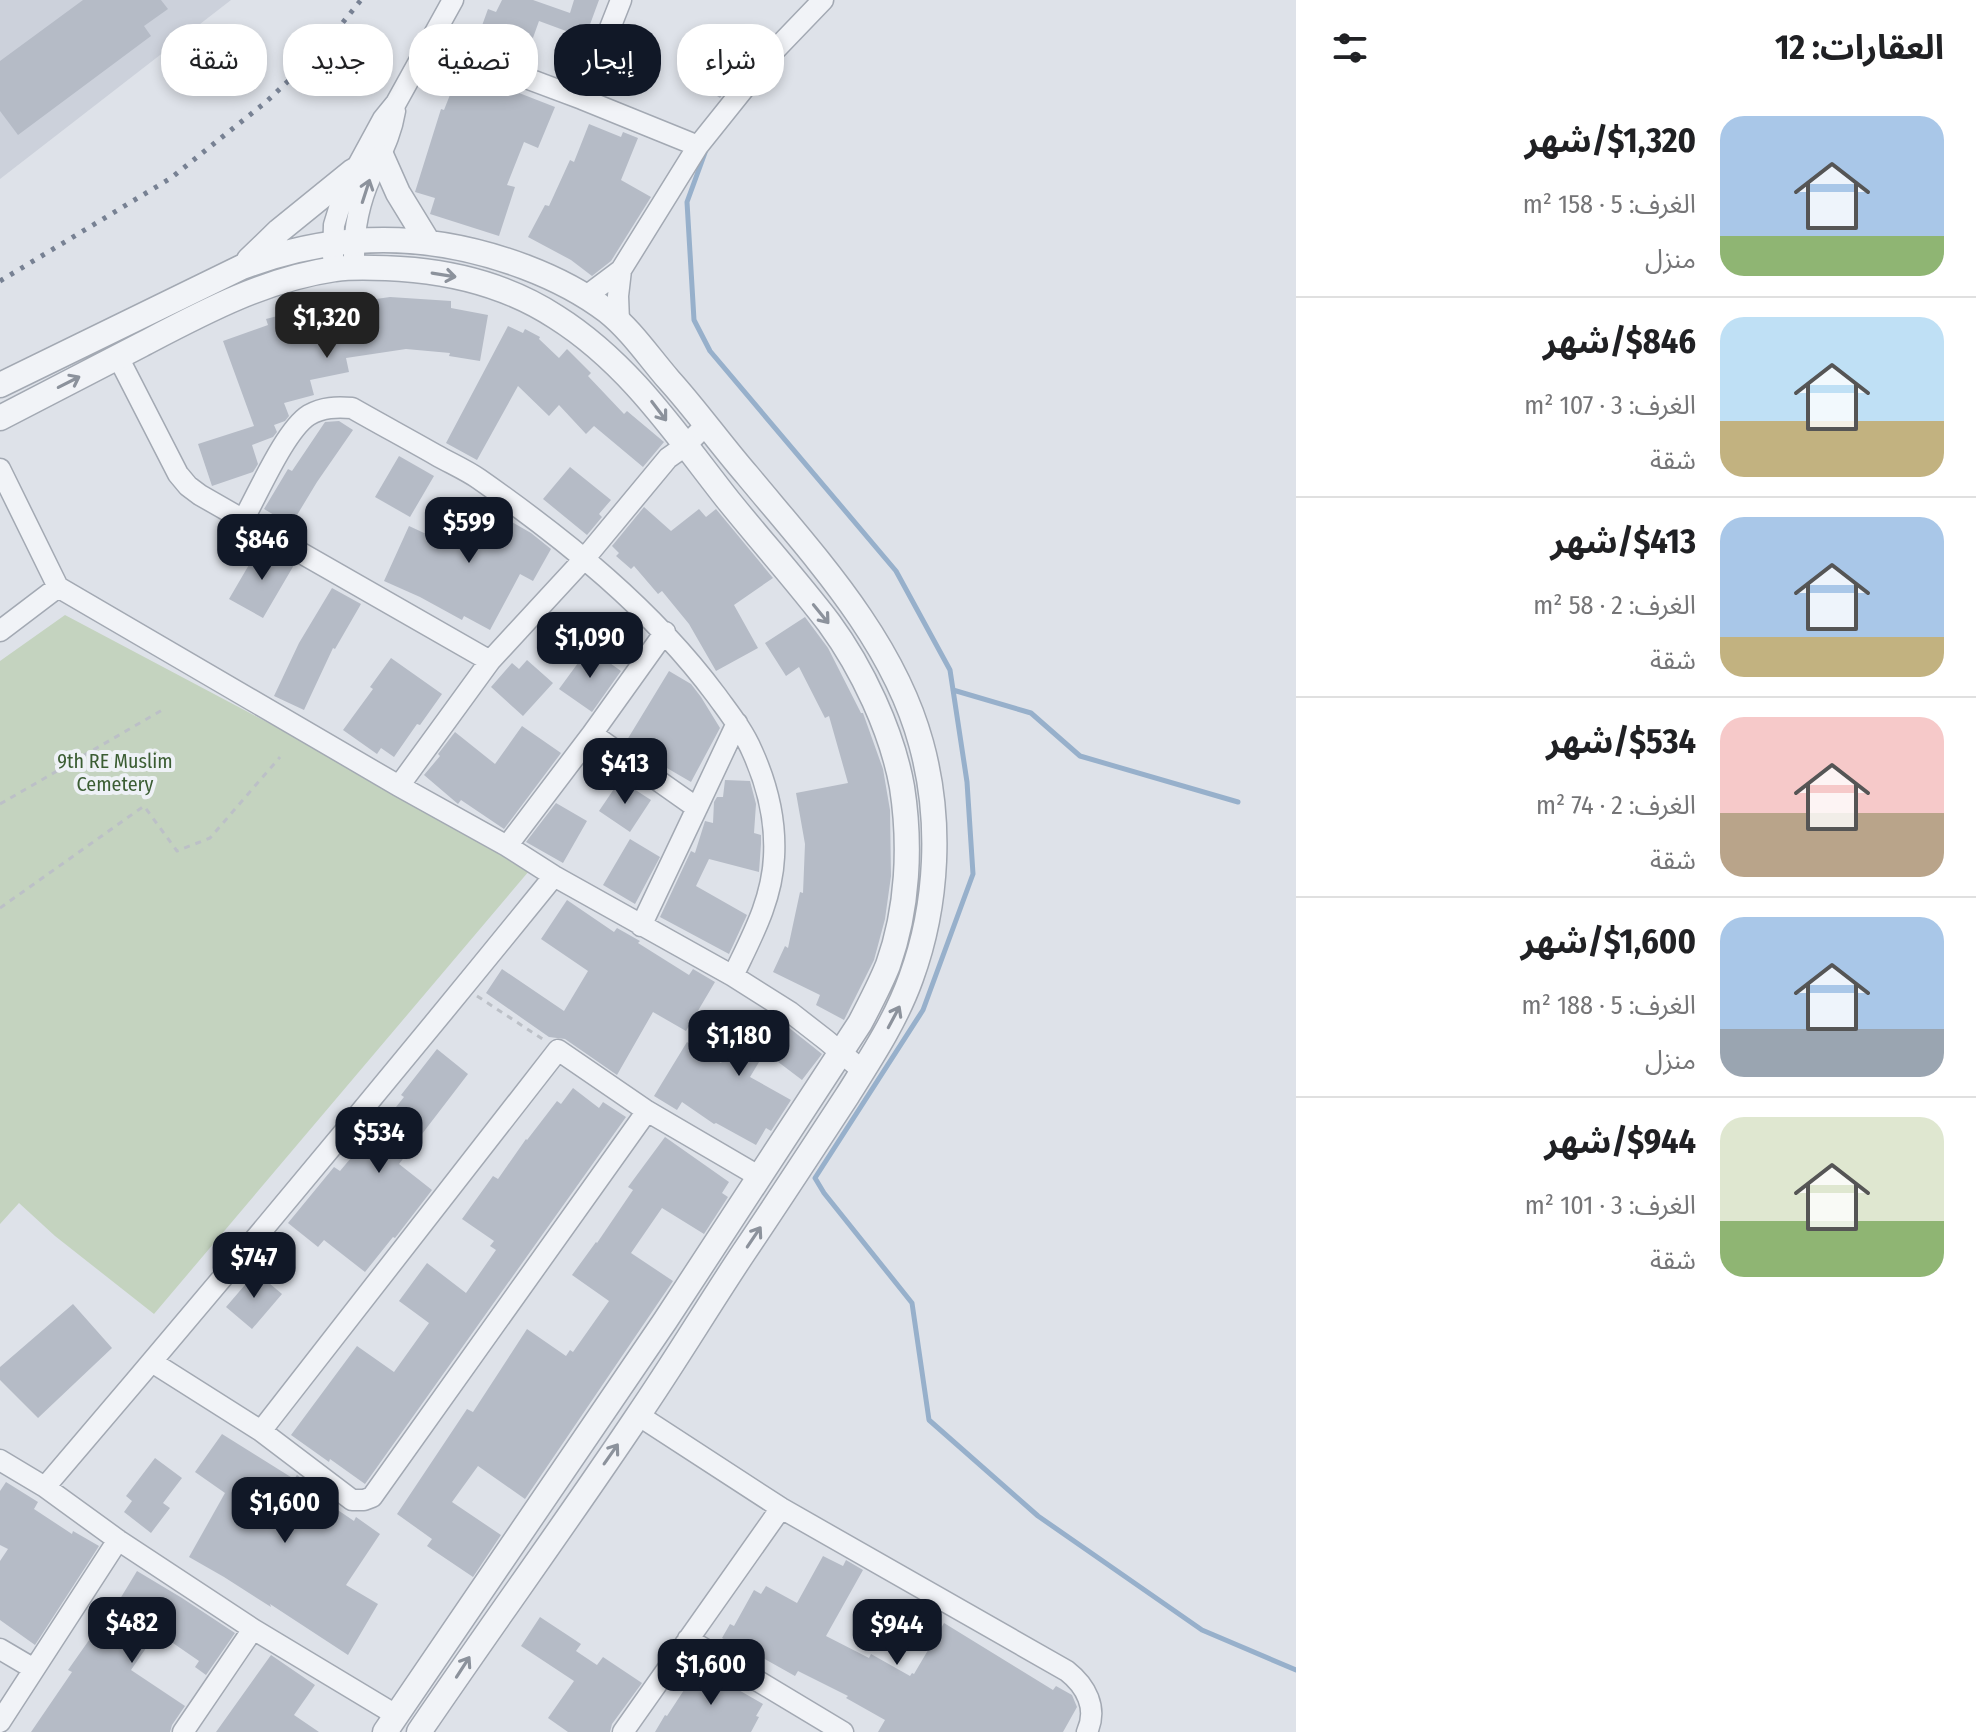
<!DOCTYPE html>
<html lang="ar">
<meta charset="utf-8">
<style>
:root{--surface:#fff;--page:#f6f6f6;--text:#202124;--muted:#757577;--line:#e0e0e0;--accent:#111827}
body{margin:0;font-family:"Fira Sans Condensed","Noto Sans Arabic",sans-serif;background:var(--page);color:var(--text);direction:rtl;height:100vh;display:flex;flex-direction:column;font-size:30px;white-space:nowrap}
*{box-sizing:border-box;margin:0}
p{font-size:26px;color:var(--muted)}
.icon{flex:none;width:44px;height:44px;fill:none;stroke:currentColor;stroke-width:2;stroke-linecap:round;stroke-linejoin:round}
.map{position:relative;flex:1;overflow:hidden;direction:ltr}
.panel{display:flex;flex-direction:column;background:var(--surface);width:680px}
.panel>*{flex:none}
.top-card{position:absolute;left:24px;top:24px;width:760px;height:72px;direction:rtl;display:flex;gap:16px}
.price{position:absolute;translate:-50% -68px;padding:0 18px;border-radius:16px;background:var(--accent);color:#fff;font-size:26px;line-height:52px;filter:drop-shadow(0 2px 4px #0008)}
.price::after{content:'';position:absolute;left:50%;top:48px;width:24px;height:18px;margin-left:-12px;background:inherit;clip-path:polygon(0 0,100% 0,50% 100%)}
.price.current{background:#222;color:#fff}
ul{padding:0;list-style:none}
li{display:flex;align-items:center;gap:24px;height:200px;padding:0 32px}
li+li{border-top:2px solid var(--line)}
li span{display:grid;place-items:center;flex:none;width:224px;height:160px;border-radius:24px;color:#555}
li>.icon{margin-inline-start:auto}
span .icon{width:96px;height:96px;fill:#fffc;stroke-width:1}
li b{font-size:34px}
h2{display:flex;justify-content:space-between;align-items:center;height:96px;padding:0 32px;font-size:34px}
.chip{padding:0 28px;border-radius:32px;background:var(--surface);box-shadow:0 4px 12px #0003;font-size:28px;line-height:72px}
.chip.current{background:var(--accent);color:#fff}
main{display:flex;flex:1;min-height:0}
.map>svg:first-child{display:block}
.built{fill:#ccd1db}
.green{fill:#c4d3bf}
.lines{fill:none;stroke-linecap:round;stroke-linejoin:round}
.stream{stroke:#97b0cb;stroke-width:5}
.building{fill:#b5bbc6}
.minor-casing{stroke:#a3a9b3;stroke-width:23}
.tertiary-casing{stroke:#a3a9b3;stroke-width:27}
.path{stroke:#bcc0c7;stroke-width:3;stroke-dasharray:6 6;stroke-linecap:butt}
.minor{stroke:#f1f3f7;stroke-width:20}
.tertiary{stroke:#f1f3f7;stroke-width:24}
.rail{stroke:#778193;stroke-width:5;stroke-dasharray:4 8;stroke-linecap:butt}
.oneway{stroke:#8c929c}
.labels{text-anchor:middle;stroke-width:8;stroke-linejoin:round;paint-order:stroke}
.park-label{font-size:20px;fill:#3b5d33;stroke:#eef1f6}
</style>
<main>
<section class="panel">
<h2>العقارات: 12<svg class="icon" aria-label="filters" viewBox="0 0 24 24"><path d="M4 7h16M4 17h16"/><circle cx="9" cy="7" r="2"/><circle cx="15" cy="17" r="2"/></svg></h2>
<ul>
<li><span style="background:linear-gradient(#a9c7e8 75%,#8fb573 0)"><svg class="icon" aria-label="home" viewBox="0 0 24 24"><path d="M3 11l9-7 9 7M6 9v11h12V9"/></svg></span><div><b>$1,320/شهر</b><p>الغرف: 5 · 158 m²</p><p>منزل</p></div></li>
<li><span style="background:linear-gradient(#bfe0f5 65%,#c2b280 0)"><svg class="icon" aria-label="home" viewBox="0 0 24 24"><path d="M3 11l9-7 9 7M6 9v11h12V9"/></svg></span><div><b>$846/شهر</b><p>الغرف: 3 · 107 m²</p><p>شقة</p></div></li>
<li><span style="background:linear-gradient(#a9c7e8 75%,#c2b280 0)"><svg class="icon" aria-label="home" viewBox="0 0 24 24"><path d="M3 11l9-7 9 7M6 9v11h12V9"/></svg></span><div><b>$413/شهر</b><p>الغرف: 2 · 58 m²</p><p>شقة</p></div></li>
<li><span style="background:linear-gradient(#f6c9c9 60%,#b9a48a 0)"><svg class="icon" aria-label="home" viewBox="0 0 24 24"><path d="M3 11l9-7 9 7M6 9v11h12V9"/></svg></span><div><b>$534/شهر</b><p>الغرف: 2 · 74 m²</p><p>شقة</p></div></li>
<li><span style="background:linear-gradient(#a9c7e8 70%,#9aa5b1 0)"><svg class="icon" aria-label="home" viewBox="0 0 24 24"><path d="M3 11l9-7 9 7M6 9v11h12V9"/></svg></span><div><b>$1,600/شهر</b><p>الغرف: 5 · 188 m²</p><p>منزل</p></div></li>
<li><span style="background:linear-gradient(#dfe7d0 65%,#8fb573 0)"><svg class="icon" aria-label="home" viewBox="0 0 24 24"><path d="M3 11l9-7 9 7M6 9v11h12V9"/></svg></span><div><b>$944/شهر</b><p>الغرف: 3 · 101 m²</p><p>شقة</p></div></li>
</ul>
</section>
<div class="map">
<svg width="1296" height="1732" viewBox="0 0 1296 1732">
<rect width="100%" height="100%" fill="#dee2e9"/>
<path class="built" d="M0 0H231L0 179Z"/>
<path class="green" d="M65 615 299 739 529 871 154 1314 55 1236 19 1203 0 1224V661Z"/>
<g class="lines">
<path class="stream" d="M706 150 687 202 694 320 710 351 896 571 950 670 967 782 973 874 923 1010 815 1178 824 1193 912 1303 929 1420 1038 1516 1202 1630 1296 1670
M953 690 1031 713 1080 756 1238 802"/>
</g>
<path class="building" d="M83 0H161L168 9 144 26 151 36 18 135 0 111V61Z
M502 0H533L570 13 574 0H599L585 38 539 21 524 63 475 45 488 9 496 12Z
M709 42 745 65 720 98 708 90 712 83 690 69Z
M466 70 515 88 514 91 555 107 538 148 524 142 507 185 515 187 499 236 430 214 435 198 415 192 441 109 444 110 459 72 465 74Z
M589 124 621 137 623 132 638 138 621 180 651 197 611 261 592 276 571 260 528 237 545 205 549 206 570 160 574 162Z
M390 297 451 301V308L488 315 480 361 449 356 450 353 406 349 346 358 349 372 310 380 314 395 284 403 289 416 285 421 274 425 277 432 273 437 252 445 258 464 253 472 212 486 198 444 254 426 223 341 268 325 266 319 308 308V306L334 301 335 305Z
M508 326 523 333 525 329 540 337 539 339 559 358 567 349 591 373 588 376 624 414 627 411 664 442 643 467 594 426 586 434 559 405 549 416 518 386 477 460 446 443Z
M339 421 353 430 317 482 291 525 264 509 288 469 292 471 325 422Z
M399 456 434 476 410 517 375 497Z
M570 467 611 500 599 514 602 517 587 535 543 499Z
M475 500 489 508 492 504 507 515 505 518 531 533 551 549 533 581 520 574 490 630 464 616 462 620 420 597 384 581 409 526 450 545Z
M644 507 671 531 699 509 706 517 716 509 773 578 734 605 758 648 716 671 689 624 662 591 658 594 634 566 631 569 616 556 619 553 612 546Z
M260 546 294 565 263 618 229 599Z
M332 588 361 604 335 649 333 648 304 710 274 696 299 643Z
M805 617 828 648 861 713H863L883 769 890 810 891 876 885 919 874 960 844 1020 816 1005 820 995 773 972 785 946 788 948 800 892 803 893 805 844 796 793 848 783 829 716 825 718 799 667 786 676 765 643Z
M589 648 621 671 592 712 559 689Z
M391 658 442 694 420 725 417 724 394 757 381 748 377 754 343 730 373 689 370 687Z
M527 660 553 683 523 716 491 687 512 663 519 669Z
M669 671 691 684 701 697 720 728 691 782 660 764 662 762 627 740Z
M522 726 561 753 504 829 461 800 458 804 424 775 440 756 438 754 455 732 495 764Z
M620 780 651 800 630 832 599 811Z
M725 780 750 781 756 804 754 833 761 835V844L759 872 709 859 696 886 747 915 729 954 660 917 691 851 695 853 705 821 713 823 714 802 717 797H723Z
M556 803 587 821 563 863 526 842Z
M630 839 660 857 635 904 603 885Z
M567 900 614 932 617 928 640 941 638 943 689 975 693 969 715 982 686 1031 653 1012 617 1075 565 1039 549 1037 486 993 502 969 564 1011 588 971 541 939Z
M761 1010 783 1023 822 1054 802 1080 765 1052 750 1077 791 1100 771 1131 766 1128 756 1145 716 1123 714 1124 682 1102 677 1110 654 1096 687 1042 721 1063 749 1017 754 1021Z
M437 1049 468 1074 399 1164 432 1190 395 1238 393 1237 365 1272 324 1240 318 1247 288 1223 334 1167 340 1171 366 1140 368 1142 404 1097 401 1095Z
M573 1088 599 1108 603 1102 626 1117 365 1484 330 1459 329 1462 291 1435 357 1346 394 1372 429 1323 399 1301 427 1263 466 1293 496 1250 490 1246 494 1241 462 1219 493 1176 498 1179 526 1139 527 1140 557 1101 561 1104Z
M665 1137 729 1182 722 1193 728 1197 704 1234 662 1208 631 1253 673 1281 525 1499 478 1466 452 1502 501 1535 473 1577 427 1546 432 1539 397 1514 467 1409 473 1412 527 1329 566 1356 570 1350 573 1352 609 1301 572 1275 596 1242 597 1243 633 1190 628 1187Z
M256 1272 282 1294 252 1329 226 1307Z
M73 1304 112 1348 38 1418 0 1380V1367Z
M222 1434 294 1479 297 1475 314 1487 311 1492 354 1521 356 1517 380 1534 346 1585 378 1604 348 1655 270 1604 271 1607 224 1577 189 1557 225 1493 195 1472Z
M155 1458 182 1478 163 1503 170 1508 151 1533 124 1512 132 1501 126 1496Z
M6 1482 38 1502 34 1509 72 1534 73 1531 99 1546 35 1645 0 1620V1561L8 1549 0 1545V1491Z
M823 1556 843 1566 846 1560 863 1570 826 1636 869 1658 871 1654 910 1676 912 1673 914 1674 944 1623 1053 1690 1056 1686 1072 1695 1077 1707 1063 1732H878L885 1720 846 1698 848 1696 798 1671 795 1676 756 1654 755 1656 722 1638 730 1624 734 1626 754 1590 761 1594 766 1586 797 1603Z
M137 1571 182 1598 235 1633 206 1675 195 1667 199 1661 157 1632 131 1670 185 1706 172 1725 170 1732H31L72 1672 68 1670 106 1616 109 1617Z
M540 1617 581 1644 576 1651 597 1665 603 1657 642 1683 612 1724 610 1732H568L548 1718 574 1681 521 1646Z
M271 1655 315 1685 294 1715 319 1732H216Z
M701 1664 725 1679 723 1681 763 1704 756 1716 759 1717 751 1732H655L665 1715 667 1716Z"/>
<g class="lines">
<g class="minor-casing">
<path id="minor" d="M430 42 582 99 621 0
M582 99 698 146
M354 256C354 229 360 200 371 176 381 153 391 136 395 111
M333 257 334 225 345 189 383 119 396 103 453 0
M585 297 621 270 698 146 774 51 823 0
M619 322 618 296 621 270
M118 357 178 474 188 486 200 495 490 661
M0 469 58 587 399 786 507 846 554 876 733 976 790 1012 826 1040 863 1071
M243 520C258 494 285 430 309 415 323 407 336 407 352 408 380 424 408 439 436 455 450 463 466 470 479 479 566 540 652 609 716 695 729 713 743 730 752 751 767 784 776 821 774 857 772 901 751 938 733 976
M0 631 58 587
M592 734 697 808 737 723
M399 786 490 661 585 558 668 458 685 446 706 425
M507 846 592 734 665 632
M641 926 697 808
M152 1362 261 1431 352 1500H364L372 1497 647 1111
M638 1415 781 1508 1067 1671C1086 1686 1098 1708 1087 1732
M261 1431 558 1050 647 1111 760 1177
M0 1460 45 1487 118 1540 253 1629 396 1715
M45 1487C217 1286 387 1082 554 876
M688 1639 843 1732
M0 1649 34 1669
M0 1722 118 1540
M183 1732 253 1629
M623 1732 781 1508"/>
</g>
<g class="tertiary-casing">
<path id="tertiary" d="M382 157 398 193 428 242
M249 260 279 231 353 171
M0 385 242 267C338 231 429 231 525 267 554 278 582 292 607 311 631 330 649 357 669 380 697 411 721 445 748 476 815 557 893 640 921 743 942 819 938 904 911 978 896 1020 871 1058 847 1096 813 1148 779 1200 744 1252 708 1306 674 1363 637 1417 566 1523 491 1626 419 1732
M0 418C47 394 94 369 141 345 202 313 265 279 335 269 360 266 389 268 414 270 465 275 513 289 556 317 629 363 676 434 728 500 761 541 797 581 829 623 862 668 892 731 902 787 911 845 908 909 888 965 880 985 870 1004 860 1023L665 1321 385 1732"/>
</g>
<path class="path" d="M0 804 164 709
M0 908 144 806 177 851 210 838 280 757
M477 996 544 1040"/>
<use href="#minor" class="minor"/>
<use href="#tertiary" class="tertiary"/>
<path class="rail" d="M0 281 171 178 266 102 319 52 361 0"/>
</g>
<defs><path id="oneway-shaft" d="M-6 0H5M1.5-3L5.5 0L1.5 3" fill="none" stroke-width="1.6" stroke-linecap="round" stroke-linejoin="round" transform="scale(2)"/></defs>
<g class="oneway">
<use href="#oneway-shaft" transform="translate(366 191) rotate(-72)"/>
<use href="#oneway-shaft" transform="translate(444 275) rotate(9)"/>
<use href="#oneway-shaft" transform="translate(69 382) rotate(-27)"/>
<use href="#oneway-shaft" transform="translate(659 411) rotate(53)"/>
<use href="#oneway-shaft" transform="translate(821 614) rotate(51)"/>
<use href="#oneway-shaft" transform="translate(894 1017) rotate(-62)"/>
<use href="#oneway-shaft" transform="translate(754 1237) rotate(-56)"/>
<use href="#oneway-shaft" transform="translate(611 1454) rotate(-55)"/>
<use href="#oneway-shaft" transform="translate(463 1667) rotate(-57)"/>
</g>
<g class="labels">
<g class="park-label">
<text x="115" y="768">9th RE Muslim<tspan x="115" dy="23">Cemetery</tspan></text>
</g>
</g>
</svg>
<b class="price current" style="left:327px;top:360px">$1,320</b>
<b class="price" style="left:469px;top:565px">$599</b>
<b class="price" style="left:262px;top:582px">$846</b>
<b class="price" style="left:590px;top:680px">$1,090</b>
<b class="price" style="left:625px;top:806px">$413</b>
<b class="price" style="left:739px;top:1078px">$1,180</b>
<b class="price" style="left:379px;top:1175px">$534</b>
<b class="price" style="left:254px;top:1300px">$747</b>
<b class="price" style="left:285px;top:1545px">$1,600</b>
<b class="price" style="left:132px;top:1665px">$482</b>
<b class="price" style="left:897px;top:1667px">$944</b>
<b class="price" style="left:711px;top:1707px">$1,600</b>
<div class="top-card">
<a class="chip">شراء</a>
<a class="chip current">إيجار</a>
<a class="chip">تصفية</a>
<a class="chip">جديد</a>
<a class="chip">شقة</a>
</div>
</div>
</main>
